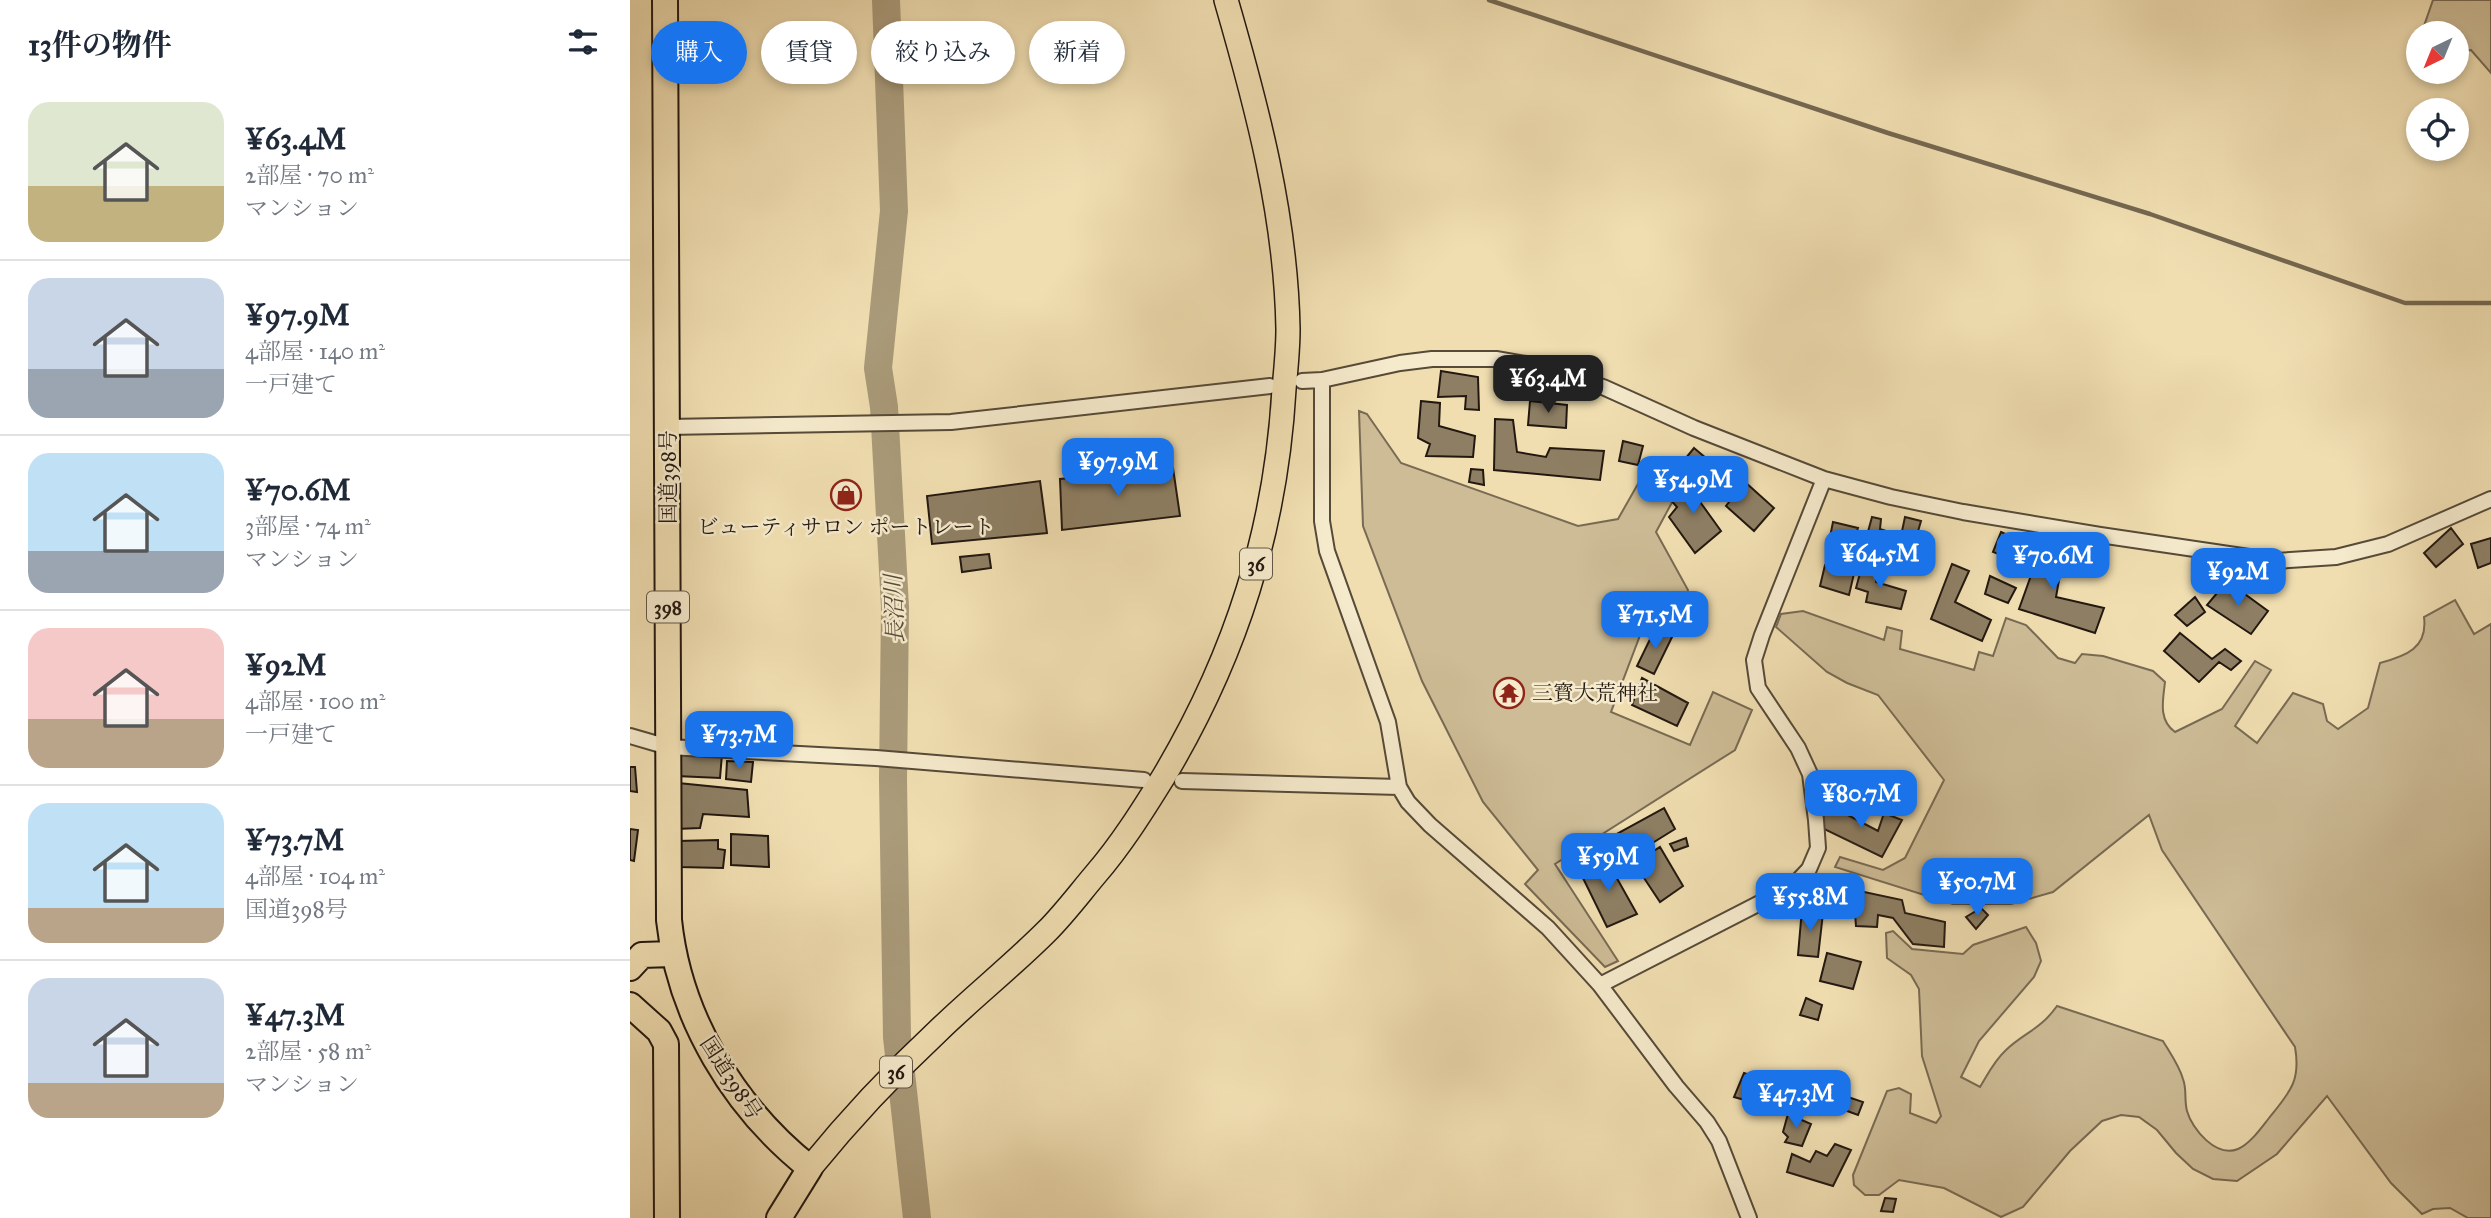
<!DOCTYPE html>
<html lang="ja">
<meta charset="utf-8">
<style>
:root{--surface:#fff;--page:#f2f2f3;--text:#1f2937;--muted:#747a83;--line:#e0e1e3;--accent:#1a73e8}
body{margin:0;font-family:"IM FELL Great Primer","Noto Serif JP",serif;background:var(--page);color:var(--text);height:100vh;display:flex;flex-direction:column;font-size:26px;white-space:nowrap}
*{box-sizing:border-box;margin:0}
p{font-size:23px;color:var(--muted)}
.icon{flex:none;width:38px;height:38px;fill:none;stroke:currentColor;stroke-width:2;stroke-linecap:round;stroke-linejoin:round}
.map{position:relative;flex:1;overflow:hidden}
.drawer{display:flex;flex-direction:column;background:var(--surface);width:630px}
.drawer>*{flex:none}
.banner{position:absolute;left:21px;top:21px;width:665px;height:63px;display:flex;gap:14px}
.needle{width:46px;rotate:223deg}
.buttons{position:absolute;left:1776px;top:21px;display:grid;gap:14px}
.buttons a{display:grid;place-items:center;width:63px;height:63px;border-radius:50%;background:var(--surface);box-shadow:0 4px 10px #0003;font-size:35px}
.price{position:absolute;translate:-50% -60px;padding:0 16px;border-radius:14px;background:var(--accent);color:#fff;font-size:23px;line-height:46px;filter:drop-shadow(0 2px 4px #0008)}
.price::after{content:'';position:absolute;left:50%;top:42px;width:21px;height:16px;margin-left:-10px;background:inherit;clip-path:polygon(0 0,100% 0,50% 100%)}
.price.selected{background:#222;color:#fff}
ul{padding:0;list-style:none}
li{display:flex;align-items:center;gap:21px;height:175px;padding:0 28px}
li+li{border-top:2px solid var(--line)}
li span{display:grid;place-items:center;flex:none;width:196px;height:140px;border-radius:21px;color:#555}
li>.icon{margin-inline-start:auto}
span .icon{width:84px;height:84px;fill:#fffc;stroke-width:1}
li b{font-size:30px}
h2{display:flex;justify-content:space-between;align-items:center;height:84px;padding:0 28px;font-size:30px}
.chip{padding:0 24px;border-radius:32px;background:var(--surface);box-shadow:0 4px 10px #0003;font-size:24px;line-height:63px}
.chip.selected{background:var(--accent);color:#fff}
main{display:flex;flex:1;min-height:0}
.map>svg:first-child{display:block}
.green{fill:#cdbc96;stroke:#786a53;stroke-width:2}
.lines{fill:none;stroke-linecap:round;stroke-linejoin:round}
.stream{stroke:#746750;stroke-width:4.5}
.river{stroke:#aa9b7a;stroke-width:28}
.building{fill:#8e7f64;stroke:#231810;stroke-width:2}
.minor-casing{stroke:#564a38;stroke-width:18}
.primary-casing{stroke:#231810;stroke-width:26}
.trunk-casing{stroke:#231810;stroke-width:28}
.minor{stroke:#f5eacc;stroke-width:14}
.primary{stroke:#f0deb1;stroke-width:23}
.trunk{stroke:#f0deb1;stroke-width:24}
.labels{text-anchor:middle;stroke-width:5;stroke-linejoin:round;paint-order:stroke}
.shield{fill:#f5eacc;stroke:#625748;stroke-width:2}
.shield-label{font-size:19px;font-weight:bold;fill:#231810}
.street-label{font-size:21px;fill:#231810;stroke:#f5eacc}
.poi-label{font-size:21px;fill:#231810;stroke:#f5eacc}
.water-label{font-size:23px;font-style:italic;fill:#594c3a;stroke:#f5eacc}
</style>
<main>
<section class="drawer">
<h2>13件の物件<svg class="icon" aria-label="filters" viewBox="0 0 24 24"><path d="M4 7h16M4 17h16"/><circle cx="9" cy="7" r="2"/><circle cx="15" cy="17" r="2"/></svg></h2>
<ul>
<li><span style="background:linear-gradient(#dfe7d0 60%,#c2b280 0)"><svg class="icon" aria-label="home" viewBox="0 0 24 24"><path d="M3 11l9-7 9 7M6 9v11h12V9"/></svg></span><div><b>¥63.4M</b><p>2部屋 · 70 m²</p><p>マンション</p></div></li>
<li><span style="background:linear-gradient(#c9d6e8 65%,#9aa5b1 0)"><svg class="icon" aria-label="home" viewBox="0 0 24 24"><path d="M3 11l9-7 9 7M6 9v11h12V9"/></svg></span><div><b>¥97.9M</b><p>4部屋 · 140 m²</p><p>一戸建て</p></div></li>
<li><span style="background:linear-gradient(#bfe0f5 70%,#9aa5b1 0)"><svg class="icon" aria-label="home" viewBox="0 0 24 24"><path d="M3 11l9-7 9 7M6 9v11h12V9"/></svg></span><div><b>¥70.6M</b><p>3部屋 · 74 m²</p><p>マンション</p></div></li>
<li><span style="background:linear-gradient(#f6c9c9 65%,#b9a48a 0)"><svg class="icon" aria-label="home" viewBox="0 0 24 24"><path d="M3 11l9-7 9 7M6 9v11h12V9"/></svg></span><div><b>¥92M</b><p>4部屋 · 100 m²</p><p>一戸建て</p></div></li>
<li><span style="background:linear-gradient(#bfe0f5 75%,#b9a48a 0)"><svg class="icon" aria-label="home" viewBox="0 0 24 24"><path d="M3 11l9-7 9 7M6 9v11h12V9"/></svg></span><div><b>¥73.7M</b><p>4部屋 · 104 m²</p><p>国道398号</p></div></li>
<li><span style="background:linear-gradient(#c9d6e8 75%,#b9a48a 0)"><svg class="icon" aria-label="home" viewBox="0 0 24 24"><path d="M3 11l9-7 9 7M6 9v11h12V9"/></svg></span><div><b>¥47.3M</b><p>2部屋 · 58 m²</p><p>マンション</p></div></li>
</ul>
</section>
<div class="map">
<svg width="1861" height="1218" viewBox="0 0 1861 1218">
<rect width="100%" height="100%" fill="#f0deb1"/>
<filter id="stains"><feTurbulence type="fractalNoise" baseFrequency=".00286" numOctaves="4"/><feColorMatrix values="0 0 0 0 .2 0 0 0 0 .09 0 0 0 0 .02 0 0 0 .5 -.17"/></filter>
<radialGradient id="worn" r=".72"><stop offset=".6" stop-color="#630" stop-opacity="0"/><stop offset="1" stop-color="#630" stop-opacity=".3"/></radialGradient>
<path class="green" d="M1803 0H1861V73L1841 50 1827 52V33H1794V26Z
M729 411 737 414 771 463 948 526 988 519 1017 468H1042L1053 482 1026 532 1058 590 1055 598 1017 617 981 712 1060 745 1083 692 1122 710 1105 750 925 864 988 961 975 967 895 884 908 870 853 802 792 681 733 526Z
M1825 600 1844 634 1861 624V1218H1838L1820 1208 1803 1209 1792 1214 1761 1183 1697 1096 1647 1154 1607 1181 1583 1179 1563 1169 1546 1153 1527 1130 1509 1117 1491 1115 1472 1121 1440 1151 1393 1207 1371 1217 1314 1188 1269 1180 1249 1195H1235L1224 1185 1223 1175 1257 1091 1269 1088 1281 1094 1280 1113 1306 1123 1311 1116 1292 1056 1289 989 1281 975 1257 958 1256 933 1263 931 1282 949 1333 954 1343 945 1396 927 1406 943 1411 961 1404 977 1349 1041 1331 1077 1350 1087C1358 1074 1364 1061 1376 1050 1395 1032 1410 1030 1427 1006L1533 1041C1540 1053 1549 1065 1553 1079 1557 1089 1554 1100 1557 1111 1562 1129 1586 1158 1608 1149 1620 1144 1631 1128 1639 1118 1660 1092 1671 1081 1665 1047L1532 850 1519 815 1423 892 1381 904H1323L1205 867 1210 857 1253 870 1275 858 1314 780 1248 695 1217 683 1197 672 1146 627 1151 614 1173 611 1254 640 1257 627 1272 631 1270 649 1344 670 1349 652 1363 656 1376 618 1396 625 1428 658 1445 663 1452 654 1473 656 1523 671 1535 682C1533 700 1528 720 1545 732L1592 709 1625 661 1641 670 1605 726 1627 743 1663 693 1693 704 1697 721 1708 729 1738 708 1750 663C1776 656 1798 648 1794 617Z"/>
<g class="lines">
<path class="stream" d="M859 0 1258 133 1520 214 1775 303H1861"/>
<path class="river" d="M256 0 264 211 248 368 254 407 265 607 263 780 267 1037 287 1218"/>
</g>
<path class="building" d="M811 371 848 377 849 410 835 409 836 396 808 397Z
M791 401 810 403 809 426 845 436 843 457 796 456 800 444 788 438Z
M900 401 937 405 936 428 898 425Z
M865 419 883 420 887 452 916 457 920 448 974 451 970 480 864 470Z
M993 441 1013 446 1008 465 989 461Z
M1064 448 1077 459 1067 474 1051 464Z
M543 468 550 516 432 530 430 479Z
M841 469 853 470 854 485 839 482Z
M1059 478 1074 492 1068 499 1091 531 1065 553 1039 517 1047 507 1039 498Z
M410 481 417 533 302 544 297 496Z
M1115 482 1144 508 1124 531 1096 506Z
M1242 517 1251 519 1250 529 1271 536 1275 517 1291 521 1276 573H1266L1268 565 1245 556 1247 545 1236 539Z
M1203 522 1228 528 1222 545 1199 542Z
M1821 528 1833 544 1806 567 1794 553Z
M1371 532 1382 537 1374 556 1363 552Z
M1392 538 1411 543 1414 555 1432 563 1426 597 1474 608 1465 633 1389 609 1404 567 1387 557Z
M1861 538V563L1848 568 1841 544Z
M1287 545H1295L1293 558H1284Z
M359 554 361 568 332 572 330 557Z
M1214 562 1226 565 1219 595 1190 586 1195 565 1211 571Z
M1322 564 1339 571 1325 602 1361 620 1352 641 1301 619Z
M1232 566 1246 572V582L1276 591 1271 609 1236 602 1238 592 1226 588Z
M1360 576 1386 588 1378 603 1355 594Z
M1597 581 1638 611 1621 634 1577 605Z
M1565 597 1575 612 1557 626 1545 615Z
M1025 629 1043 635 1024 674 1007 666Z
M1550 633 1582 659 1595 649 1611 661 1601 670 1589 662 1569 682 1534 651Z
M1012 678 1058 703 1047 726 1002 705Z
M46 752 92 754 90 778 46 776Z
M97 761 123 762 121 782 96 779Z
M0 767H5L7 792 0 791Z
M48 783 117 790 119 817 73 814 70 828 46 829Z
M1195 803 1248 831 1254 813 1272 820 1252 857 1192 828Z
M1034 808 1045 829 995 860 981 837Z
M0 829 8 830 4 861 0 860Z
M101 834 138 836 139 867 101 865Z
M1056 838 1058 846 1044 851 1040 844Z
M88 840V849L95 850 93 868 49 867 48 841Z
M1030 847 1053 886 1030 902 1012 875 1017 870 1013 858Z
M975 857 1007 914 977 927 951 874Z
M1220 889 1272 900 1275 913 1315 922 1314 947 1283 944 1263 918 1248 915 1247 927 1226 926 1225 914 1219 912Z
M1351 908 1358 915 1346 929 1336 917Z
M1172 909 1193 913 1188 957 1168 955Z
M1197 953 1231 962 1223 989 1190 981Z
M1176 998 1192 1005 1188 1020 1170 1015Z
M1114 1073 1136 1081 1129 1104 1104 1097Z
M1212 1095 1233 1102 1228 1115 1209 1108Z
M1158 1114 1181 1124 1172 1146 1155 1142 1158 1137 1153 1132Z
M1205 1144 1221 1150 1203 1186 1157 1172 1162 1154 1180 1162 1186 1151 1197 1156Z
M1255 1198 1266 1199 1263 1212 1251 1211Z"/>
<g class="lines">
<g class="minor-casing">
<path id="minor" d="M692 380V521L697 551 758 722 769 787 778 802 800 825 918 928 970 985 1046 1086 1077 1122 1089 1141 1119 1218
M672 381 692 380 770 363 802 359H866L902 365 973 387 1064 428 1194 479 1261 497 1333 512 1470 535 1646 561 1706 557 1758 544 1861 499
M38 427 321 422 640 386
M0 736 38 747 246 758 514 780
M552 781 769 787
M970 985 1163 886 1179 869 1188 848 1186 820 1180 774 1168 748 1128 688 1124 660 1132 635 1194 479"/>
</g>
<g class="primary-casing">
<path id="primary" d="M180 1168C219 1120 262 1074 308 1031 343 997 382 966 417 931 434 914 449 894 465 875 491 845 513 810 534 776 606 655 646 530 654 389 656 369 658 349 658 329 656 216 627 107 596 0"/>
</g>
<g class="trunk-casing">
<path id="trunk" d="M35 0 39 920C49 1017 104 1108 180 1168L149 1218
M0 968 12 955 42 954
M0 1005 29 1031 36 1044 37 1218"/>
</g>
<use href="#minor" class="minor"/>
<use href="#primary" class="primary"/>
<use href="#trunk" class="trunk"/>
</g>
<defs>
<g id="shop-ring" transform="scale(1.575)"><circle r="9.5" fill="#f5eacc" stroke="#8f2418" stroke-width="1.5"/><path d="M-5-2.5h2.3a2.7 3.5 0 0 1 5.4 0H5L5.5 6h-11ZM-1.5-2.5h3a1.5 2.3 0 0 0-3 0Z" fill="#8f2418"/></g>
<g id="temple-ring" transform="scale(1.575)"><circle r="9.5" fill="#f5eacc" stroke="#8f2418" stroke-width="1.5"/><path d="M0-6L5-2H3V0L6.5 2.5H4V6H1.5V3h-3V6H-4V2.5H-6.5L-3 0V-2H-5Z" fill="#8f2418"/></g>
</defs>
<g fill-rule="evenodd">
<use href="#shop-ring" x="216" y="495"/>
<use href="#temple-ring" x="879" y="693"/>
</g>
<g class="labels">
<g class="shield">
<rect x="610" y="548.5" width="32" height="31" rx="5"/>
<rect x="17" y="591.5" width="42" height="31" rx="5"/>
<rect x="250" y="1056.5" width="32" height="31" rx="5"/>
</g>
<g class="shield-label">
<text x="626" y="571">36</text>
<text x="38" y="614">398</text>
<text x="266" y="1079">36</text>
</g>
<g class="street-label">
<text transform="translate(38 477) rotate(-90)" y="7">国道398号</text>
<text transform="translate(101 1078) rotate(57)" y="7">国道398号</text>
</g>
<g class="poi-label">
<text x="216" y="534">ビューティサロン ポートレート</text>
<text x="902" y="700" text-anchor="start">三寳大荒神社</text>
</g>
<g class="water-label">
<text transform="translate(264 609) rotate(-92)" y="8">長沼川</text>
</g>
</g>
<rect width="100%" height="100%" filter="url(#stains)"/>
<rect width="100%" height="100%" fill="url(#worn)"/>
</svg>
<div class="buttons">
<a><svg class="needle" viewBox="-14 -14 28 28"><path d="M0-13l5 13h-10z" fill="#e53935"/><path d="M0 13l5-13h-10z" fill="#747a83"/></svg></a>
<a><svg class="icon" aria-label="locate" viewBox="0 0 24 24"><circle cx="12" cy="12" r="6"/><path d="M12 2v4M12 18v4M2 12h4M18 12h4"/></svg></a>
</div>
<b class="price selected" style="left:918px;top:415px">¥63.4M</b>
<b class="price" style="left:488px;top:498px">¥97.9M</b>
<b class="price" style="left:1063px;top:516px">¥54.9M</b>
<b class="price" style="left:1250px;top:590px">¥64.5M</b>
<b class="price" style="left:1423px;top:592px">¥70.6M</b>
<b class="price" style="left:1608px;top:608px">¥92M</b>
<b class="price" style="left:1025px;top:651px">¥71.5M</b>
<b class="price" style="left:109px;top:771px">¥73.7M</b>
<b class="price" style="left:1231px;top:830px">¥80.7M</b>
<b class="price" style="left:978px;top:893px">¥59M</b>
<b class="price" style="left:1347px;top:918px">¥50.7M</b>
<b class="price" style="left:1180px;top:933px">¥55.8M</b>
<b class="price" style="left:1166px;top:1130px">¥47.3M</b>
<div class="banner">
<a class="chip selected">購入</a>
<a class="chip">賃貸</a>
<a class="chip">絞り込み</a>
<a class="chip">新着</a>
</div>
</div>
</main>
